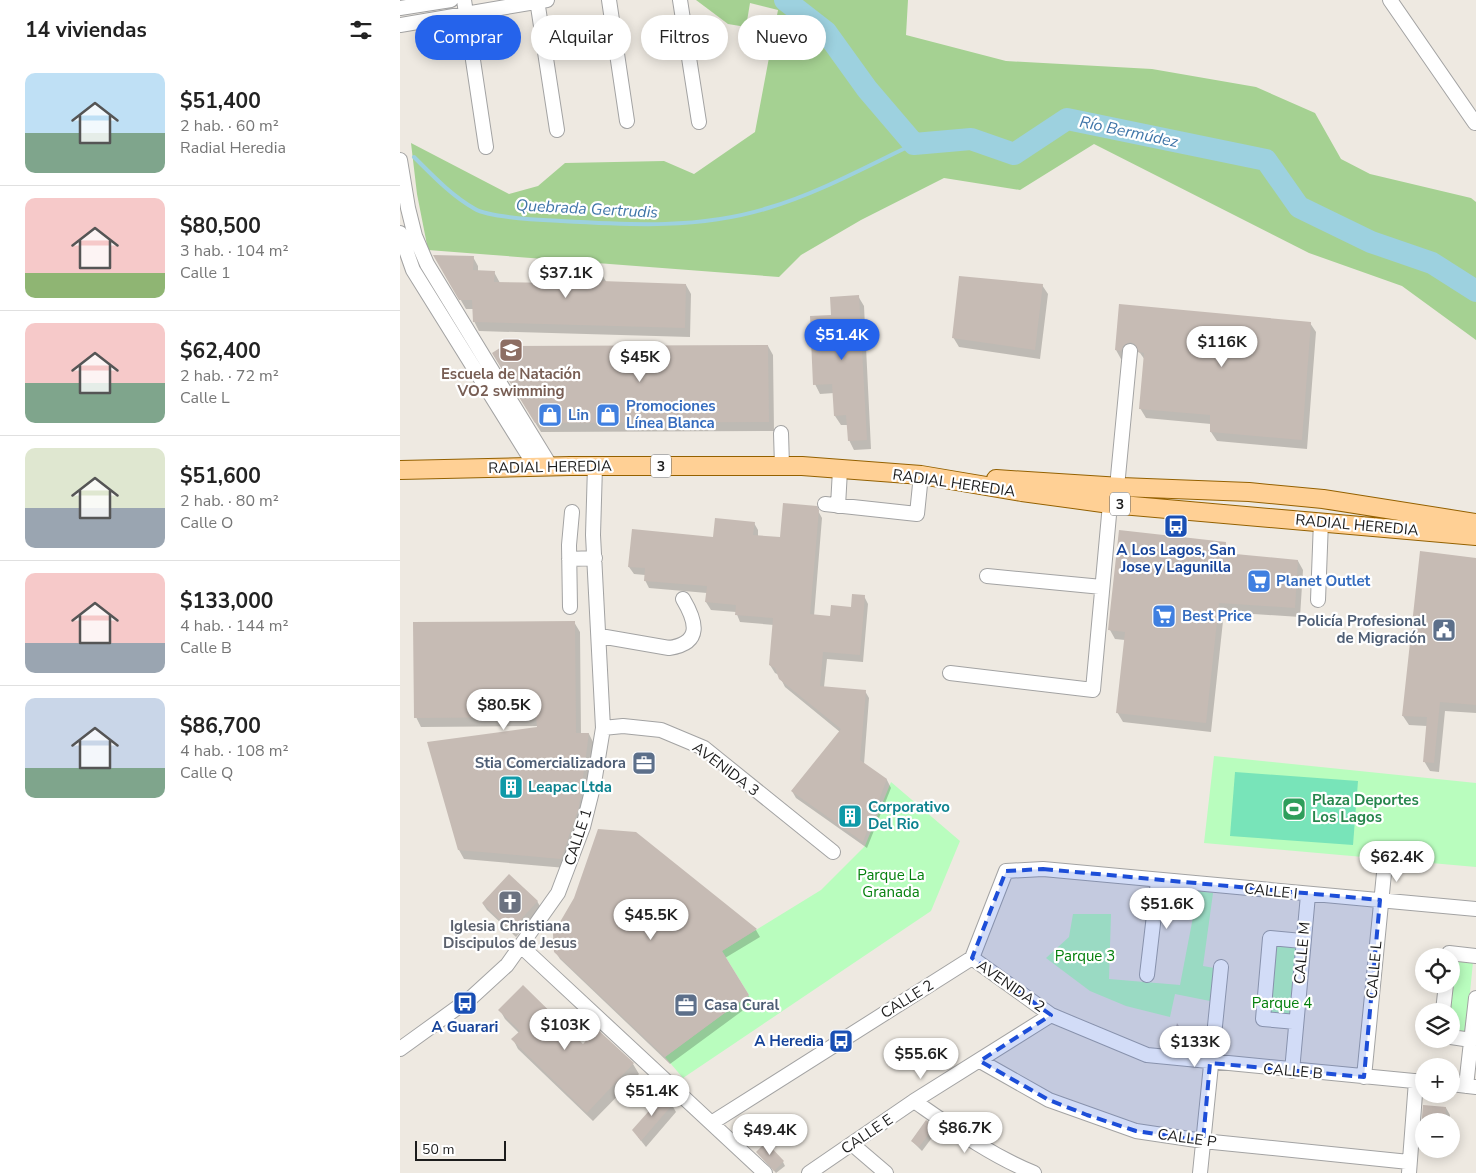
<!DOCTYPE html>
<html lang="es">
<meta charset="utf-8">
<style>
:root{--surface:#fff;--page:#f2f2f2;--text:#222;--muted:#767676;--line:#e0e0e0;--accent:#2563eb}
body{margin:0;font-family:"Nunito Sans",sans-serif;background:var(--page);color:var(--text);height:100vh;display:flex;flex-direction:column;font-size:19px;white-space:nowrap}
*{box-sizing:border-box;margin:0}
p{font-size:16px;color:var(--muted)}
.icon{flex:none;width:28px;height:28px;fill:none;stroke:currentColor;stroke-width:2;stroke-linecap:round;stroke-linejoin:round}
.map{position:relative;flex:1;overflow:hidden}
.side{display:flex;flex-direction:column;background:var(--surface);width:400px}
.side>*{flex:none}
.top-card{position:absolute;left:15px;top:15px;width:475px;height:45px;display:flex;gap:10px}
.tools{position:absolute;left:1015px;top:948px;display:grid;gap:10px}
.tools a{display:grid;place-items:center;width:45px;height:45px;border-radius:50%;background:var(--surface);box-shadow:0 2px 12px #0003;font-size:25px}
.scale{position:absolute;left:15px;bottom:12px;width:91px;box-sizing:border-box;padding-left:5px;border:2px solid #1c1c1c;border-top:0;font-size:14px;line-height:18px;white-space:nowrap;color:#1c1c1c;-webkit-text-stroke:4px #fff;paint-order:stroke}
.price{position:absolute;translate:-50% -42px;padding:0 11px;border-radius:18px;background:#fff;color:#222;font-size:16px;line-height:32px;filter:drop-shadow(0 1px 2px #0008)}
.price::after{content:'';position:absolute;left:50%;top:30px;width:15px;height:11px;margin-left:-8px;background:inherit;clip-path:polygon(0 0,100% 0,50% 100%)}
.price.current{background:var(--accent);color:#fff}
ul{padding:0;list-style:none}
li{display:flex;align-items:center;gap:15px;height:125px;padding:0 25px}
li+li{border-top:1px solid var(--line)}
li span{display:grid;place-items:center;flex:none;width:140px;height:100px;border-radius:10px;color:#555}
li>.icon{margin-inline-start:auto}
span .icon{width:60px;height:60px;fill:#fffc;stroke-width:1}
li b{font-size:21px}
h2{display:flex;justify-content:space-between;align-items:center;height:60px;padding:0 25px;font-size:21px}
.chip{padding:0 18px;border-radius:22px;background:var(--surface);box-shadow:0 2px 12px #0003;font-size:18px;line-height:45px}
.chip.current{background:var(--accent);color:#fff}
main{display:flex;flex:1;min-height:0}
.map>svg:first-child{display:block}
.forest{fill:#a5d192}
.park{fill:#b9fdbe}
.pitch{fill:#78e4b9}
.shadow{fill:#0003}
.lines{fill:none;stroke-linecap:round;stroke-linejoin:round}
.stream{stroke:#9dd1df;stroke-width:4}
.river{stroke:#9dd1df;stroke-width:22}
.building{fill:#c6bbb4}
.minor-casing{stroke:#a3a3a3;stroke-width:16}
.major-casing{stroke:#946100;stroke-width:20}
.minor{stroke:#fff;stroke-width:14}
.major{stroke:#ffd095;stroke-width:18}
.marked{fill:#1d4ed8;fill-opacity:0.2;stroke:#1d4ed8;stroke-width:4;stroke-dasharray:10 6;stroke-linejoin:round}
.labels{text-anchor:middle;stroke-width:4.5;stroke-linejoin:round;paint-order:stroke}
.shield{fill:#fff;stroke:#606060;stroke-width:1}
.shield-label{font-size:14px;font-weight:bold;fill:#1c1c1c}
.education-label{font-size:15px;font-weight:bold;fill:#785e54;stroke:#fff}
.shop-label{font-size:15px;font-weight:bold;fill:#366cbe;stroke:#fff;text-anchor:start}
.street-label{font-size:15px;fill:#1c1c1c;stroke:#fff}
.transit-label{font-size:15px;font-weight:bold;fill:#164399;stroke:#fff}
.service-label{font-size:15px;font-weight:bold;fill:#4e5e75;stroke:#fff;text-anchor:end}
.culture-label{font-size:15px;font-weight:bold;fill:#0d838f;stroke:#fff;text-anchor:start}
.leisure-label{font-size:15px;font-weight:bold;fill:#27864d;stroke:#fff;text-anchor:start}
.park-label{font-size:15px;fill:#04800d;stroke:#fff}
.worship-label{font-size:15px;font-weight:bold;fill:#5b616d;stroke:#fff}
.water-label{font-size:16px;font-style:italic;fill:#4076a9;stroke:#fff}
</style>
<main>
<section class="side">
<h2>14 viviendas<svg class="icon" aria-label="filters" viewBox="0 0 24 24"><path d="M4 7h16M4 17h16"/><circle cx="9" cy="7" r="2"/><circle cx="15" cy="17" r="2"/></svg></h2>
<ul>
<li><span style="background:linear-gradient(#bfe0f5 60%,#7fa58c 0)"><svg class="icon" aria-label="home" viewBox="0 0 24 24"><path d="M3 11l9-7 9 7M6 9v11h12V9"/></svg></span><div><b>$51,400</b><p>2 hab. · 60 m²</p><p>Radial Heredia</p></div></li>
<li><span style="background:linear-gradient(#f6c9c9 75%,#8fb573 0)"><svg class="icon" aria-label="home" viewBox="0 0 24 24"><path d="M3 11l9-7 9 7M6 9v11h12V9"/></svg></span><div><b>$80,500</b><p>3 hab. · 104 m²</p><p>Calle 1</p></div></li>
<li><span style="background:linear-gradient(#f6c9c9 60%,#7fa58c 0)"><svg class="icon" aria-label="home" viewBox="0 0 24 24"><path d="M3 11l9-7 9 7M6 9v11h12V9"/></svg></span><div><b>$62,400</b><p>2 hab. · 72 m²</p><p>Calle L</p></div></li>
<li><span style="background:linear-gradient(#dfe7d0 60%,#9aa5b1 0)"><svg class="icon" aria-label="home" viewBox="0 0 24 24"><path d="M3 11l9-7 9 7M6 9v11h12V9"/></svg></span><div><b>$51,600</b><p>2 hab. · 80 m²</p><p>Calle O</p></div></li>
<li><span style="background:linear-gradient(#f6c9c9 70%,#9aa5b1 0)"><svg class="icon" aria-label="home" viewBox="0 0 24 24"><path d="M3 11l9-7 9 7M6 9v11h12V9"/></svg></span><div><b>$133,000</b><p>4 hab. · 144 m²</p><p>Calle B</p></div></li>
<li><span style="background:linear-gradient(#c9d6e8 70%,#7fa58c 0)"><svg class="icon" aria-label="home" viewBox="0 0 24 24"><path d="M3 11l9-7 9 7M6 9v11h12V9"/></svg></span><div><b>$86,700</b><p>4 hab. · 108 m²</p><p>Calle Q</p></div></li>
</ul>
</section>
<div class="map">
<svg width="1076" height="1173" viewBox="0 0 1076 1173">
<rect width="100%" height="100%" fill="#eee9e1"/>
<path class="forest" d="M296 0H508L506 35 606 61 752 69 856 87 915 113 941 159 970 174 1071 198 1076 202V340L1002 286 909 253 694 144 620 190 544 178 461 220 401 255 379 277 28 250 17 194 11 143 109 194 138 186 165 163 264 161 294 174 355 132 378 10 350 3 346 27 328 24Z"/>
<path class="park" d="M814 756 1076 783V867L804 843Z
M491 782 560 841 531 911 283 1078 265 1057 349 995 322 951 421 890 465 846Z
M798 891 813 893 803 966 814 968 810 1001 775 994 770 1017 726 1006 690 991 646 958 669 937 673 914H711L709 979 780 985Z
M874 942 901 944 896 1022 865 1017Z
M1052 960 1073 962 1066 1033 1051 1032V1011H1046L1051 984Z"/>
<path class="pitch" d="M835 772 958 781 953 845 830 836Z"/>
<path class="shadow" d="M35 256 73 257 78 266V272H94L100 283 163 285 201 273 207 283 286 285 291 294 290 337 79 331 74 321 73 309H66Z
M642 285 648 294 640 359 559 347 553 337Z
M458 296 464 306 471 449 454 450 449 440 448 425H441L435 416 434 393 420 394 415 384 432 316Z
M720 306 910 323 916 332 907 449 817 441 811 432V424L746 418 740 408 745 360 740 353 736 351 726 360 721 359 716 350Z
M368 346 373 355 374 431 141 432 93 354Z
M416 507 422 518 414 616 431 617 452 608 464 596 468 604 463 662 427 659 424 687 465 691 469 698 464 764 487 780 491 788 467 848 396 798 392 791 440 732 385 687 379 675 375 673 370 665 374 625 340 622 336 612 311 610 306 602 307 593 249 588 245 580V575L234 574 229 567 354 523 358 530V536L381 539Z
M825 543 830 555 898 561 903 570 900 617 824 612 811 732 723 722 717 712 725 640 715 639 710 630Z
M1076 559V713L1045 711 1039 772 1030 771 1024 761 1027 726 1009 725 1003 716Z
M174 622 180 632 181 734H189L194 744 184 817 166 868 64 859 59 850 139 726 21 727 16 717Z
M137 901 141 908 116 937 87 910 83 904Z
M356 930 360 937 325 958 353 1003 270 1064 160 959 155 951Z
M100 1010 183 1046 197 1031 233 1064 239 1074 193 1121 118 1049 113 1039 119 1033 105 1019Z
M783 1035 804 1038 807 1042 805 1056 774 1051 772 1047Z
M272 1105 276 1112 246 1147 238 1137Z
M1024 1106 1046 1108 1050 1115 1049 1121H1024V1145L1021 1141Z
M526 1121 537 1131 522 1151 512 1141Z
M1051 1125 1053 1128 1051 1146Z
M1030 1149H1051V1151Z
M357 1152 383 1162 385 1166 376 1173Z"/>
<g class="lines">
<path class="stream" d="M14 157C33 176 52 196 75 209 90 218 141 220 161 221 230 225 301 229 368 208 419 193 467 166 514 144"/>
<path class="river" d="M385 0 426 32 467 89 514 144 571 139 614 154 667 119 866 160 899 207 971 242 1032 263 1076 291"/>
</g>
<path class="building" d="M33 255 74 256 73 270 95 271 94 282 162 283V271L202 272 201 281 286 284 285 328 73 322 72 300H59Z
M559 276 643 284 635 350 552 338Z
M459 295 467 440 448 441 446 415 434 416 432 384 413 385 410 316 431 315 430 297Z
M719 304 911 322 902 440 810 432V415L739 409 744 353 739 352 735 344 730 342 723 346 721 351 715 350Z
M368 345 369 422 135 423 92 353 103 346Z
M383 503 417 506 419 510 410 614 430 616 431 605 451 607 452 594 465 595 460 655 423 652 420 686 466 690 460 760 487 779 463 842 391 791 441 729 379 679 375 668 369 665 373 618 335 615 336 605 305 602 307 586 244 581 245 568 228 567 232 529 313 537 315 518 355 522 353 535 380 537Z
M719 530 826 542 825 553 898 560 895 608 819 603 806 723 716 713 725 632 708 630Z
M1020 551 1076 558V705L1040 702 1034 763 1023 762 1027 717 1002 716Z
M175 621 176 733H189L179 807 161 859 58 850 27 742 137 727 136 717 14 718 13 622Z
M198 829 236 832 357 929 322 951 349 995 265 1057 154 952 153 934 174 898Z
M109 874 138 901 111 930 82 903Z
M123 985 183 1044 197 1029 234 1063 187 1113 111 1039 120 1031 98 1010Z
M777 1023 784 1034 805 1037 804 1052 771 1047Z
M264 1094 273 1104 241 1141 232 1130Z
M1023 1105 1046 1107 1045 1121H1024V1142H1020Z
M526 1120 535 1126 519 1147 511 1141Z
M366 1142 384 1161 374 1171 356 1152Z"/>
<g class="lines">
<g class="minor-casing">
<path id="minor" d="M64 0 86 147
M137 0 157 130
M209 0 227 121
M280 0 299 122
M990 0 1075 123
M0 8 51 0
M0 25 147 0
M0 160 8 208 15 236 27 264 151 467
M0 233 13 270 135 466
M381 433 382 466
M717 487 730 351
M425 504 517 514 521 475
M438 506 440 470
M169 559 195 558
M587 576 702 587
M918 600 921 521
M170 607 169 545 172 512
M200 636 269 648C303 643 296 621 283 599
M550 673 693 690 710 504
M203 728 223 726 261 730 304 748 433 852
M122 947 365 1173
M1049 956V953L1076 956
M572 958 651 1015 747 1055 1024 1082
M747 975 758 881
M1043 1011 1046 984
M896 1022 863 1019 870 938 902 941
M1051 1037 1071 1040
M0 1049 72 997 107 965 158 893 183 827 194 783 203 728 193 535 195 466
M580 1061 649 1100 736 1131 803 1141 1009 1162
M892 1071 908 895
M964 1077 985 863
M1051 1084 1076 1087
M1066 1086 1076 998
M514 1101C553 1128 590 1155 634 1173
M313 1122 572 958 606 871 643 869 1076 909
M452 1144 486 1173
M409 1173 514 1101 651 1015
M800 1173 821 967
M1009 1173 1016 1081"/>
</g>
<g class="major-casing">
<path id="major" d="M0 470 170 466H402L521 475 622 492 710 504 1076 536
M596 479 721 487 849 492 923 499 1076 523"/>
</g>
<use href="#minor" class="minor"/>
<use href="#major" class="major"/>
</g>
<path class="marked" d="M643 869 980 900 964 1077 810 1063 803 1141 736 1131 687 1115 649 1100 580 1061 651 1015 572 958 606 871Z"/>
<defs>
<g id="school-square" transform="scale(1.25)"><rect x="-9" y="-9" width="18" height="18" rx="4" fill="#8d6e63" stroke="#fff"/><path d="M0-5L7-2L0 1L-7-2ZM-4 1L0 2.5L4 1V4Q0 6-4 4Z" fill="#fff"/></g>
<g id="shop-square" transform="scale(1.25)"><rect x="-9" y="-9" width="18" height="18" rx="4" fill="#3f7fe0" stroke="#fff"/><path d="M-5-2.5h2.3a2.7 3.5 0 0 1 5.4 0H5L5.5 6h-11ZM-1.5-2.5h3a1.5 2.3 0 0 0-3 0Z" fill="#fff"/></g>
<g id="bus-square" transform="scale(1.25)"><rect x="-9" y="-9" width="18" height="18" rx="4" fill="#1a4fb4" stroke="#fff"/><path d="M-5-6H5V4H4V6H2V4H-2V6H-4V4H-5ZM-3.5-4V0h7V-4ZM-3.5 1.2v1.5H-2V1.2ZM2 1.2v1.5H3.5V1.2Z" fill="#fff"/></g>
<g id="supermarket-square" transform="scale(1.25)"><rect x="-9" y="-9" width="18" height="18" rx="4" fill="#3f7fe0" stroke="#fff"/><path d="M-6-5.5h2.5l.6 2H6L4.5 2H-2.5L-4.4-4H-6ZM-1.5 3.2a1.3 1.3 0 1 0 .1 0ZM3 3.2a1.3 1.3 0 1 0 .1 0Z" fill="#fff"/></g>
<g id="civic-square" transform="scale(1.25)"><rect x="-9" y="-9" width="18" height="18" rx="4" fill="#5c6f8a" stroke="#fff"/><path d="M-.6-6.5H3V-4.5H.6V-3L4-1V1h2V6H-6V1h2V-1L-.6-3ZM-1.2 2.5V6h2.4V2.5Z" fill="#fff"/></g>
<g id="office-square" transform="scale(1.25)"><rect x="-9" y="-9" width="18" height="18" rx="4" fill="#5c6f8a" stroke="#fff"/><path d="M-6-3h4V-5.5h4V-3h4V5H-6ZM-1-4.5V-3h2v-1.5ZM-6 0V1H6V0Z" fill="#fff"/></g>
<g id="building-square" transform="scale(1.25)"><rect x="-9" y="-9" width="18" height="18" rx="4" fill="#0f9aa8" stroke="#fff"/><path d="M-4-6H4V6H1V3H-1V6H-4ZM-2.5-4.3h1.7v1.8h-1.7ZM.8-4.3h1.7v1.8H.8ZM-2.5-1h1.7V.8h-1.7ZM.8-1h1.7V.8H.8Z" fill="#fff"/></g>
<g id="stadium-square" transform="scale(1.25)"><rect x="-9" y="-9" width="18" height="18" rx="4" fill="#2e9e5b" stroke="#fff"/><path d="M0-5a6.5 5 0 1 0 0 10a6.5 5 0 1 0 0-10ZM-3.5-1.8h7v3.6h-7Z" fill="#fff"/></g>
<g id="church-square" transform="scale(1.25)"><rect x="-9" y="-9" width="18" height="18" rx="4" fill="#6b7280" stroke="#fff"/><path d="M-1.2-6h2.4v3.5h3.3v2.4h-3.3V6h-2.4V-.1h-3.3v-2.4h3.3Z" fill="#fff"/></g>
</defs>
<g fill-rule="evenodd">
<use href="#school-square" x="111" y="350"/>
<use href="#shop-square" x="150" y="415"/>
<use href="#shop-square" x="208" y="415"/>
<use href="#bus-square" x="776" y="526"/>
<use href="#supermarket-square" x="859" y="581"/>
<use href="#supermarket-square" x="764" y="616"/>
<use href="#civic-square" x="1044" y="630"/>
<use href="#office-square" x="244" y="763"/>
<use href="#building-square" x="111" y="787"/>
<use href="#stadium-square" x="894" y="809"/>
<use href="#building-square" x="450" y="816"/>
<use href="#church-square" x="110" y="902"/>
<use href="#bus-square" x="65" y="1003"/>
<use href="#office-square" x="286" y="1005"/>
<use href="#bus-square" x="441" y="1041"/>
</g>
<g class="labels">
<g class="shield">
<rect x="251" y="454.5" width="20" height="23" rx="4"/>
<rect x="710" y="492.5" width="20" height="23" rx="4"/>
</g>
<g class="shield-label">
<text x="261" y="471">3</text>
<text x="720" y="509">3</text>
</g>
<g class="education-label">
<text x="111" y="379">Escuela de Natación<tspan x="111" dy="17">VO2 swimming</tspan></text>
</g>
<g class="shop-label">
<text x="226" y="411">Promociones<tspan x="226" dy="17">Línea Blanca</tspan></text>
<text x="168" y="420">Lin</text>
<text x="876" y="586">Planet Outlet</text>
<text x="782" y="621">Best Price</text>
</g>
<g class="street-label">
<text transform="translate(150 467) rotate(-1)" y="5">RADIAL HEREDIA</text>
<text transform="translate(554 483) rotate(8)" y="5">RADIAL HEREDIA</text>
<text transform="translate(957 525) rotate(5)" y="5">RADIAL HEREDIA</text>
<text transform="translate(326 769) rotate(37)" y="5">AVENIDA 3</text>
<text transform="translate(178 837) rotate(-72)" y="5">CALLE 1</text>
<text transform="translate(871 891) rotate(6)" y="5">CALLE I</text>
<text transform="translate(902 953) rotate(-85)" y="5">CALLE M</text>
<text transform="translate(974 970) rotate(-85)" y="5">CALLE L</text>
<text transform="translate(611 986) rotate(35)" y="5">AVENIDA 2</text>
<text transform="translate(507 999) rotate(-32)" y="5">CALLE 2</text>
<text transform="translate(893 1071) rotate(5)" y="5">CALLE B</text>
<text transform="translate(467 1134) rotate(-34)" y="5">CALLE E</text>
<text transform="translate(787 1138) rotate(8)" y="5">CALLE P</text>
</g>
<g class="transit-label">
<text x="776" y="555">A Los Lagos, San<tspan x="776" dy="17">Jose y Lagunilla</tspan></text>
<text x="65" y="1032">A Guarari</text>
<text x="424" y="1046" text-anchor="end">A Heredia</text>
</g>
<g class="service-label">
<text x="1026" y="626">Policía Profesional<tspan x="1026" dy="17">de Migración</tspan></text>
<text x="226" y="768">Stia Comercializadora</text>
<text x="304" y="1010" text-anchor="start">Casa Cural</text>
</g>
<g class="culture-label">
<text x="128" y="792">Leapac Ltda</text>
<text x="468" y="812">Corporativo<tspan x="468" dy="17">Del Rio</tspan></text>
</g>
<g class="leisure-label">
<text x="912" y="805">Plaza Deportes<tspan x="912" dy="17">Los Lagos</tspan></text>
</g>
<g class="park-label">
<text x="491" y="880">Parque La<tspan x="491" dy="17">Granada</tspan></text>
<text x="685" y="961">Parque 3</text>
<text x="882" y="1008">Parque 4</text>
</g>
<g class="worship-label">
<text x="110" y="931">Iglesia Christiana<tspan x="110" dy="17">Discipulos de Jesus</tspan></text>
</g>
<g class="water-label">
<text transform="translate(729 131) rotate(12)" y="6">Río Bermúdez</text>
<text transform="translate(187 208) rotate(3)" y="6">Quebrada Gertrudis</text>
</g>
</g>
</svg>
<div class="tools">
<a><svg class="icon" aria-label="locate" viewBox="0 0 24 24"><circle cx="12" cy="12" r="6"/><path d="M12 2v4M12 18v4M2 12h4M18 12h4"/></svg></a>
<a><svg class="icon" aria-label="layers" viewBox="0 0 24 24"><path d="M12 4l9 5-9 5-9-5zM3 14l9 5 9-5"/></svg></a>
<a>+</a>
<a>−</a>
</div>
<div class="scale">50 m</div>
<b class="price" style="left:166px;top:299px">$37.1K</b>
<b class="price current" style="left:442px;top:361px">$51.4K</b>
<b class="price" style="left:822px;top:368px">$116K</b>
<b class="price" style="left:240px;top:383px">$45K</b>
<b class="price" style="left:104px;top:731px">$80.5K</b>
<b class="price" style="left:997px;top:883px">$62.4K</b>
<b class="price" style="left:767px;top:930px">$51.6K</b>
<b class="price" style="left:251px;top:941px">$45.5K</b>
<b class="price" style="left:165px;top:1051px">$103K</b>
<b class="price" style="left:795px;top:1068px">$133K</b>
<b class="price" style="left:521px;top:1080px">$55.6K</b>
<b class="price" style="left:252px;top:1117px">$51.4K</b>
<b class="price" style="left:565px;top:1154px">$86.7K</b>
<b class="price" style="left:370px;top:1156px">$49.4K</b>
<div class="top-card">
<a class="chip current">Comprar</a>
<a class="chip">Alquilar</a>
<a class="chip">Filtros</a>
<a class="chip">Nuevo</a>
</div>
</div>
</main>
